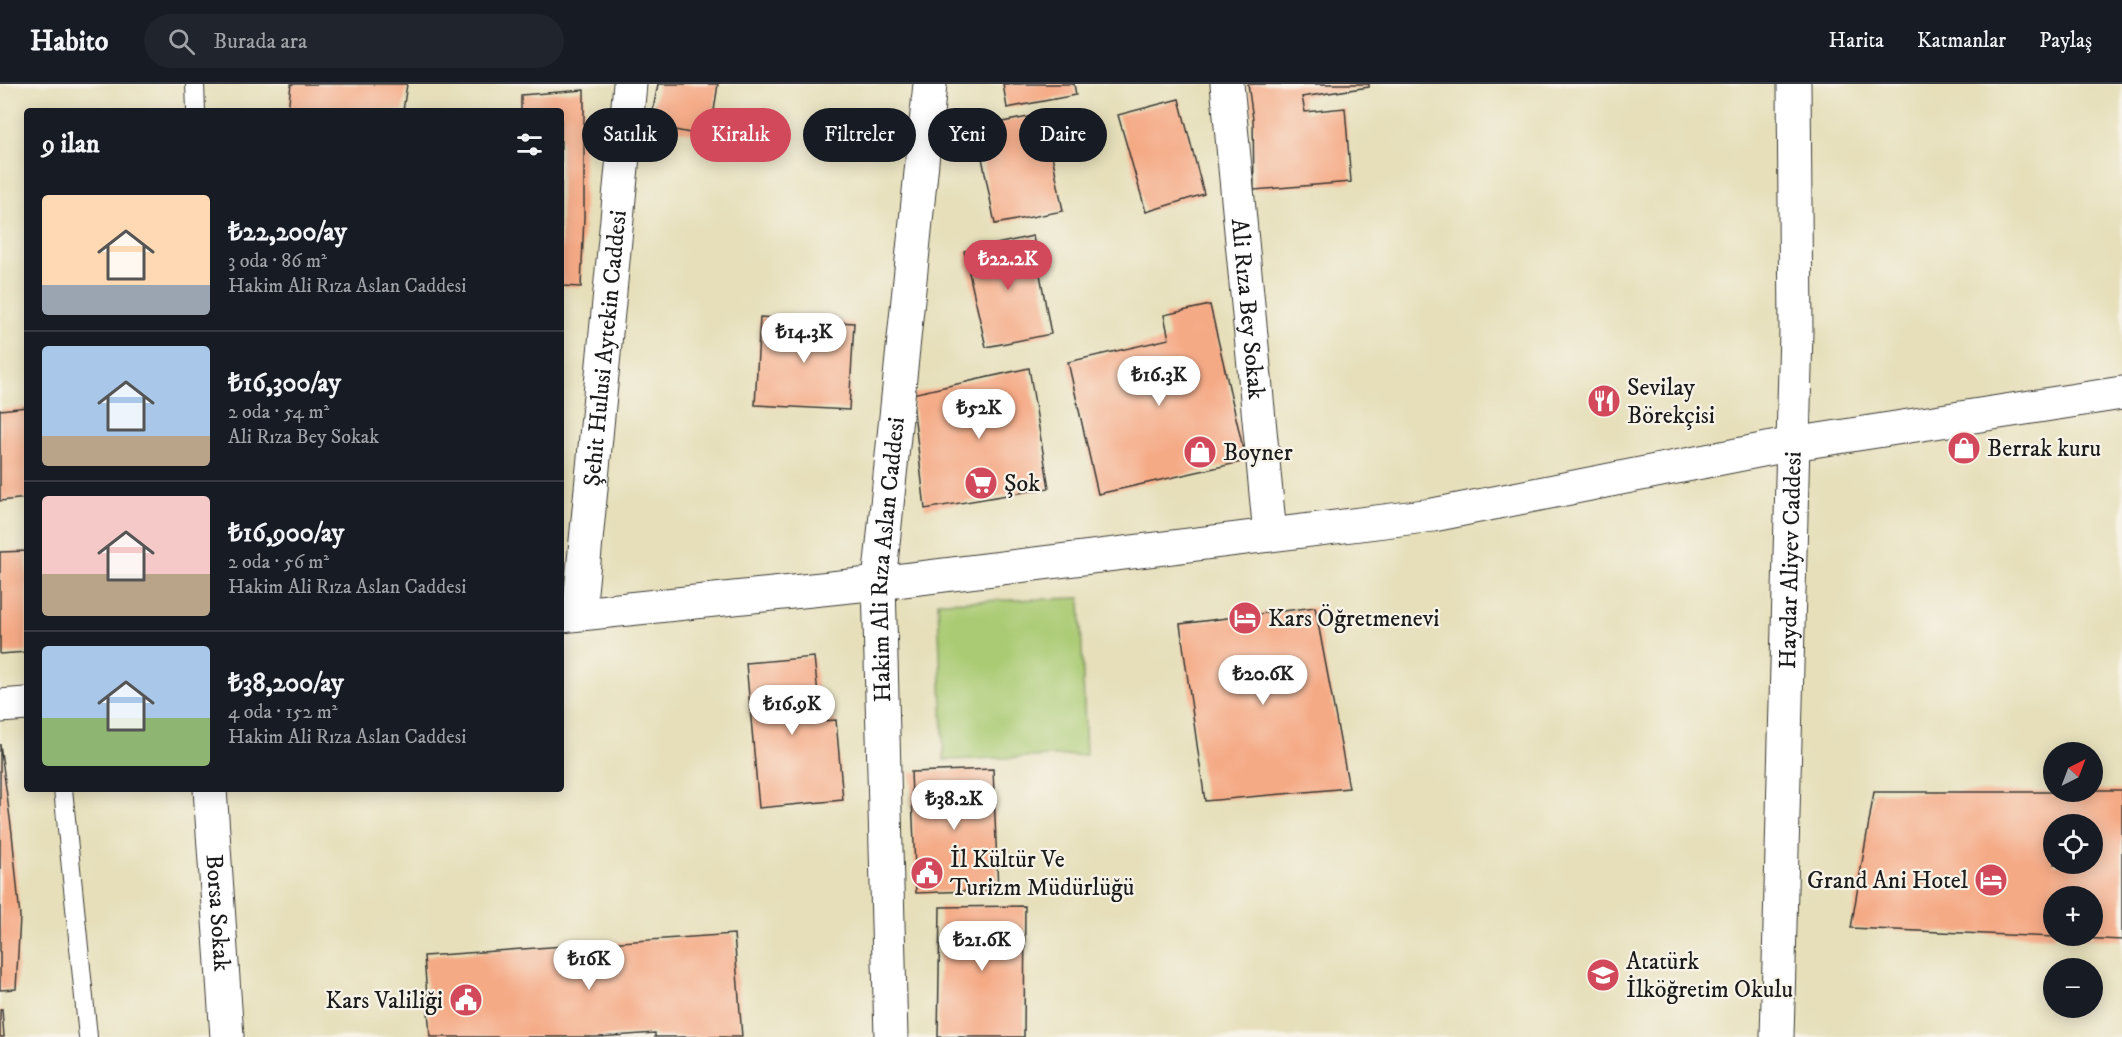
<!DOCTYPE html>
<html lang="tr">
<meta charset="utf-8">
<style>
:root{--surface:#171b24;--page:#20242c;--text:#f1f3f6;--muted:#9ea1a6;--line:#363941;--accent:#d1495b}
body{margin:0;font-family:"IM FELL DW Pica",serif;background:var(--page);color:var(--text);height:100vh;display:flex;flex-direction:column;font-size:22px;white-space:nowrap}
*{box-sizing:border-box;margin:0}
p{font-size:20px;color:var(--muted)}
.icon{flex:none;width:33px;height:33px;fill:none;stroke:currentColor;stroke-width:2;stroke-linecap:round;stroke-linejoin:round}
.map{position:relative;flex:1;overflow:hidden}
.side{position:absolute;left:24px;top:24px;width:540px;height:684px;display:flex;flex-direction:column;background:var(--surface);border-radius:6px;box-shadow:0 3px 15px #0003}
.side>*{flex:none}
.banner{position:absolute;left:582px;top:24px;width:570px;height:54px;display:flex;gap:12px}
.needle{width:39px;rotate:42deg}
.tools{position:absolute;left:2043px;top:658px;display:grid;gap:12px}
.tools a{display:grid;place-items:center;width:60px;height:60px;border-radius:50%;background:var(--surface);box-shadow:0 3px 15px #0003;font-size:30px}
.price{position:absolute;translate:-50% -51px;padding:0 14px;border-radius:21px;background:#fff;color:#222;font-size:20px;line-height:39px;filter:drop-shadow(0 2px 3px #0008)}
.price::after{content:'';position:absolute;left:50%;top:36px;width:18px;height:14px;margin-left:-9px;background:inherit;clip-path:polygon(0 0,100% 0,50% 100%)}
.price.selected{background:var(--accent);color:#fff}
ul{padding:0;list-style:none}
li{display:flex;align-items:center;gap:18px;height:150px;padding:0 18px}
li+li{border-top:2px solid var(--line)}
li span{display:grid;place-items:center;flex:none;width:168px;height:120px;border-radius:6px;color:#555}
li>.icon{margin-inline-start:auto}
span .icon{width:72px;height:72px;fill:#fffc;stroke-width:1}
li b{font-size:26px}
h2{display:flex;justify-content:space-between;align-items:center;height:72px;padding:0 18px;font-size:26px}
.chip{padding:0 21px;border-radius:27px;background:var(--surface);box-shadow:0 3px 15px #0003;font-size:21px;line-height:54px}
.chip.selected{background:var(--accent);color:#fff}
header{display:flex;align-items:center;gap:36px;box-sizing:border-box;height:84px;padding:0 30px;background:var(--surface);border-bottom:2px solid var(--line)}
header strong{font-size:28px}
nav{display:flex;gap:33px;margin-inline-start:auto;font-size:21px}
.search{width:420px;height:54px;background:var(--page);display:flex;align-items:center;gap:15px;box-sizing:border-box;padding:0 21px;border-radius:33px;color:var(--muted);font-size:22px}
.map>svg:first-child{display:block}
.green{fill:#aacb73;stroke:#637448;stroke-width:1.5}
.building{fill:#f5aa86;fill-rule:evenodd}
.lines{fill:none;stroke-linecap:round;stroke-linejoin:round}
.service-casing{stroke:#3a3934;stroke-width:20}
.minor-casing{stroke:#3a3934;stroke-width:35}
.service{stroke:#fff;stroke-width:18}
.minor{stroke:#fff;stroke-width:33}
.labels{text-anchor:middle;stroke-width:4.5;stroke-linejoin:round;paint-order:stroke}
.street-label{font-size:24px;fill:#1c1c1c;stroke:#f7f3e8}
.poi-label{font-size:24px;fill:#1c1c1c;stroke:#f7f3e8;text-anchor:start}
</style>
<header>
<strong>Habito</strong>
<div class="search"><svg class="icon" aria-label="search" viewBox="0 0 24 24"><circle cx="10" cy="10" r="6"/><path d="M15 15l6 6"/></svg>Burada ara</div>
<nav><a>Harita</a><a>Katmanlar</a><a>Paylaş</a></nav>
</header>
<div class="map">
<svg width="2122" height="953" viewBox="0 0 2122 953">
<rect width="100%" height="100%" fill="#f7f3e8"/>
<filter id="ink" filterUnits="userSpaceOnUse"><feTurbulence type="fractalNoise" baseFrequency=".0167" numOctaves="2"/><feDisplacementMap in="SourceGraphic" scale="12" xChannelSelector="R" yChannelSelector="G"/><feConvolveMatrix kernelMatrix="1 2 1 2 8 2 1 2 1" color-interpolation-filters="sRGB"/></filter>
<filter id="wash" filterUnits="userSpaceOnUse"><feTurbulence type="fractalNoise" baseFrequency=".008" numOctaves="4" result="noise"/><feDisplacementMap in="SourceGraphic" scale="24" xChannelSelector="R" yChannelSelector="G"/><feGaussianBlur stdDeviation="1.35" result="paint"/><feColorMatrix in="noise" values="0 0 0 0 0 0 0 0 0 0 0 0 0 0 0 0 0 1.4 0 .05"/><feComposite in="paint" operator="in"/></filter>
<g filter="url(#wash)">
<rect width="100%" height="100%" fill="#e6dfba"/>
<path class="green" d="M1080 514 1086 671 944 676 938 518Z"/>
<g id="blocks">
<path class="building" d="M291 0H407L403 27H288Z
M658 0H718L710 53 650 41Z
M1003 0H1074L1076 11 1007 24Z
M1248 0H1369V3L1302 13 1305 28 1345 24 1351 98 1254 106 1253 35Z
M584 6V133L581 203 561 202V27H521V11Z
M1179 15 1204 110 1146 128 1118 31Z
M1044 30 1063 127 995 140 976 43Z
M1033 152 1051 250 986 263 964 167Z
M1210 221 1246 377 1098 410 1068 278 1169 255 1164 231Z
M760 233 854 239 849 326 755 321Z
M1029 284 1049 404 925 425 912 310Z
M27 323V414L0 417V326Z
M27 467V568L0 570V468Z
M1315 523 1349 704 1205 717 1180 540Z
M814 573 821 637 836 636 843 716 759 724 746 579Z
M0 660 12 749 20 833 16 905 0 906Z
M993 685 998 806 916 809 911 688Z
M2092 706H2122V856L2081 854V852H2092V813H2054V853L1851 844 1874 708H2092ZM2054 741H2092V780H2054Z
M1025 822 1024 953H938L940 823Z
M734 850 742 953H655V949L600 953H430L424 872Z
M2 925 4 953H0V926Z"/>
</g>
</g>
<g filter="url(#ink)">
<use href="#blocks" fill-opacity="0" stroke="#3a3934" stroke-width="1.5"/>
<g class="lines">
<g class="service-casing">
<path id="service" d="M195 0 196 27
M63 705 88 953"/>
</g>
<g class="minor-casing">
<g id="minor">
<path id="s1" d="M1227 0 1270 451"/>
<path id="s2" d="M579 529 630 0"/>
<path d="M561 532 879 499 1433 431 1793 360 2122 309"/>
<path d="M0 622 27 620"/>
<path id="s3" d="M210 705 227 953"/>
<path id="s4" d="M891 953 879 499 930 0"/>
<path id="s5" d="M1777 953 1796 247 1794 0"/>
</g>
</g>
<use href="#service" class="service"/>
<use href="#minor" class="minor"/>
</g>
</g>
<defs>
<g id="restaurant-disc" transform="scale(1.725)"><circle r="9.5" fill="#d1495b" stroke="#f7f3e8"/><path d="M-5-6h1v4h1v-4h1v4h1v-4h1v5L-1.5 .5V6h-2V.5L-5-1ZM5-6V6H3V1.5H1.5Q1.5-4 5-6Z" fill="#fff"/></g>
<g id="shop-disc" transform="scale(1.725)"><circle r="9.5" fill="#d1495b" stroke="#f7f3e8"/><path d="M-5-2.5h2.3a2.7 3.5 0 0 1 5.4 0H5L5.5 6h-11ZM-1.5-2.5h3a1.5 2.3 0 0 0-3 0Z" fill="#fff"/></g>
<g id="supermarket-disc" transform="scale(1.725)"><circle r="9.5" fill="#d1495b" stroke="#f7f3e8"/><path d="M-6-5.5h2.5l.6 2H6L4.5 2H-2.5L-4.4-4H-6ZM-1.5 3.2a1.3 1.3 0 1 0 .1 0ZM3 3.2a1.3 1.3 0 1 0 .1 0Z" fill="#fff"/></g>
<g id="hotel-disc" transform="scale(1.725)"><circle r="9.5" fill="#d1495b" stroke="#f7f3e8"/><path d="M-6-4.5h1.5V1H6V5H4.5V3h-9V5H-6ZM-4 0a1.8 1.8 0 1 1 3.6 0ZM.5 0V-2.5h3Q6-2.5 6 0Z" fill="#fff"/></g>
<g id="civic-disc" transform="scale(1.725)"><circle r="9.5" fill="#d1495b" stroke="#f7f3e8"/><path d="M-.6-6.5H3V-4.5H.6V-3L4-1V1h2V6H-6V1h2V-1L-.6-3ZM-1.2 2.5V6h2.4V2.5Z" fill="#fff"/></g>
<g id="school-disc" transform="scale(1.725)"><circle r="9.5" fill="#d1495b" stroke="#f7f3e8"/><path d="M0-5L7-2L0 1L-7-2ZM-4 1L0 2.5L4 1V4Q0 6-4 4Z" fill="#fff"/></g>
</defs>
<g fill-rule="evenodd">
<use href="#restaurant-disc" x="1604" y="317"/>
<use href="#shop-disc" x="1964" y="364"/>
<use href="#shop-disc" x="1200" y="368"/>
<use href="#supermarket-disc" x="981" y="399"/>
<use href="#hotel-disc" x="1245" y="534"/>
<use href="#civic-disc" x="927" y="789"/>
<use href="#hotel-disc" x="1991" y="796"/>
<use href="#school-disc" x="1603" y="891"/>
<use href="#civic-disc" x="466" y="916"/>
</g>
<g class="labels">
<g class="street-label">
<text dy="8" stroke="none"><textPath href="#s1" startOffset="226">Ali Rıza Bey Sokak</textPath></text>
<text dy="8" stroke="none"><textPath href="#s2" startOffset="266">Şehit Hulusi Aytekin Caddesi</textPath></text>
<text dy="8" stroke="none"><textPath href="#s4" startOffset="478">Hakim Ali Rıza Aslan Caddesi</textPath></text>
<text dy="8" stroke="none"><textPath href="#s5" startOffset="477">Haydar Aliyev Caddesi</textPath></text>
<text dy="8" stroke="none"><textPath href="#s3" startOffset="124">Borsa Sokak</textPath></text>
</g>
<g class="poi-label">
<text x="1627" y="311">Sevilay<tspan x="1627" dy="28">Börekçisi</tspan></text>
<text x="1987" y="372">Berrak kuru</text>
<text x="1223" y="376">Boyner</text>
<text x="1004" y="407">Şok</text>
<text x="1268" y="542">Kars Öğretmenevi</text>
<text x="950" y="783">İl Kültür Ve<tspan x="950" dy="28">Turizm Müdürlüğü</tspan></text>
<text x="1968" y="804" text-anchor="end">Grand Ani Hotel</text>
<text x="1626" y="885">Atatürk<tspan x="1626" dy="28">İlköğretim Okulu</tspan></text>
<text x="443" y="924" text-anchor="end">Kars Valiliği</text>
</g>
</g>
</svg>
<div class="tools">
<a><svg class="needle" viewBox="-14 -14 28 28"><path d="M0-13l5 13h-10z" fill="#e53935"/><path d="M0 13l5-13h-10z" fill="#9ea1a6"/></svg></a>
<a><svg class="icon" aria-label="locate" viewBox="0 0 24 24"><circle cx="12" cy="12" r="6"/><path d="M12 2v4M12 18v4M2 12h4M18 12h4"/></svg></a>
<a>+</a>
<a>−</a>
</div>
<b class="price selected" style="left:1008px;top:207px">₺22.2K</b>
<b class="price" style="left:804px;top:280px">₺14.3K</b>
<b class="price" style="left:1159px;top:323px">₺16.3K</b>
<b class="price" style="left:979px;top:356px">₺52K</b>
<b class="price" style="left:1263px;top:622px">₺20.6K</b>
<b class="price" style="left:792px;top:652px">₺16.9K</b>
<b class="price" style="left:954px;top:747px">₺38.2K</b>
<b class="price" style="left:982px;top:888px">₺21.6K</b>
<b class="price" style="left:589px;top:907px">₺16K</b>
<div class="banner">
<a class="chip">Satılık</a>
<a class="chip selected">Kiralık</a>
<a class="chip">Filtreler</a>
<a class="chip">Yeni</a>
<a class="chip">Daire</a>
</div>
<section class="side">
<h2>9 ilan<svg class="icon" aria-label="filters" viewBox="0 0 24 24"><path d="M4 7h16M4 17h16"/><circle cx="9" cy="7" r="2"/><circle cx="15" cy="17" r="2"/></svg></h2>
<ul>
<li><span style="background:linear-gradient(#ffd9b3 75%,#9aa5b1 0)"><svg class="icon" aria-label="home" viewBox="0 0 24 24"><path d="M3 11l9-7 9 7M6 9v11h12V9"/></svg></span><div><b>₺22,200/ay</b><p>3 oda · 86 m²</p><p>Hakim Ali Rıza Aslan Caddesi</p></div></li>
<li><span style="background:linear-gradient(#a9c7e8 75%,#b9a48a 0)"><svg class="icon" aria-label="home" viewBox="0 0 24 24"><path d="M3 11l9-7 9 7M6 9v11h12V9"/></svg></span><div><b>₺16,300/ay</b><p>2 oda · 54 m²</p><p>Ali Rıza Bey Sokak</p></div></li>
<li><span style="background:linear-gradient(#f6c9c9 65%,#b9a48a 0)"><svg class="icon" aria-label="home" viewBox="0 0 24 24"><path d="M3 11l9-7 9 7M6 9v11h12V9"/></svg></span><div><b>₺16,900/ay</b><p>2 oda · 56 m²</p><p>Hakim Ali Rıza Aslan Caddesi</p></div></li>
<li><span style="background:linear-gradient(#a9c7e8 60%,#8fb573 0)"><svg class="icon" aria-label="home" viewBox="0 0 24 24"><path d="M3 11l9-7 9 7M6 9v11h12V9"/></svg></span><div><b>₺38,200/ay</b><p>4 oda · 152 m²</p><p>Hakim Ali Rıza Aslan Caddesi</p></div></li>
</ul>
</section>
</div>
